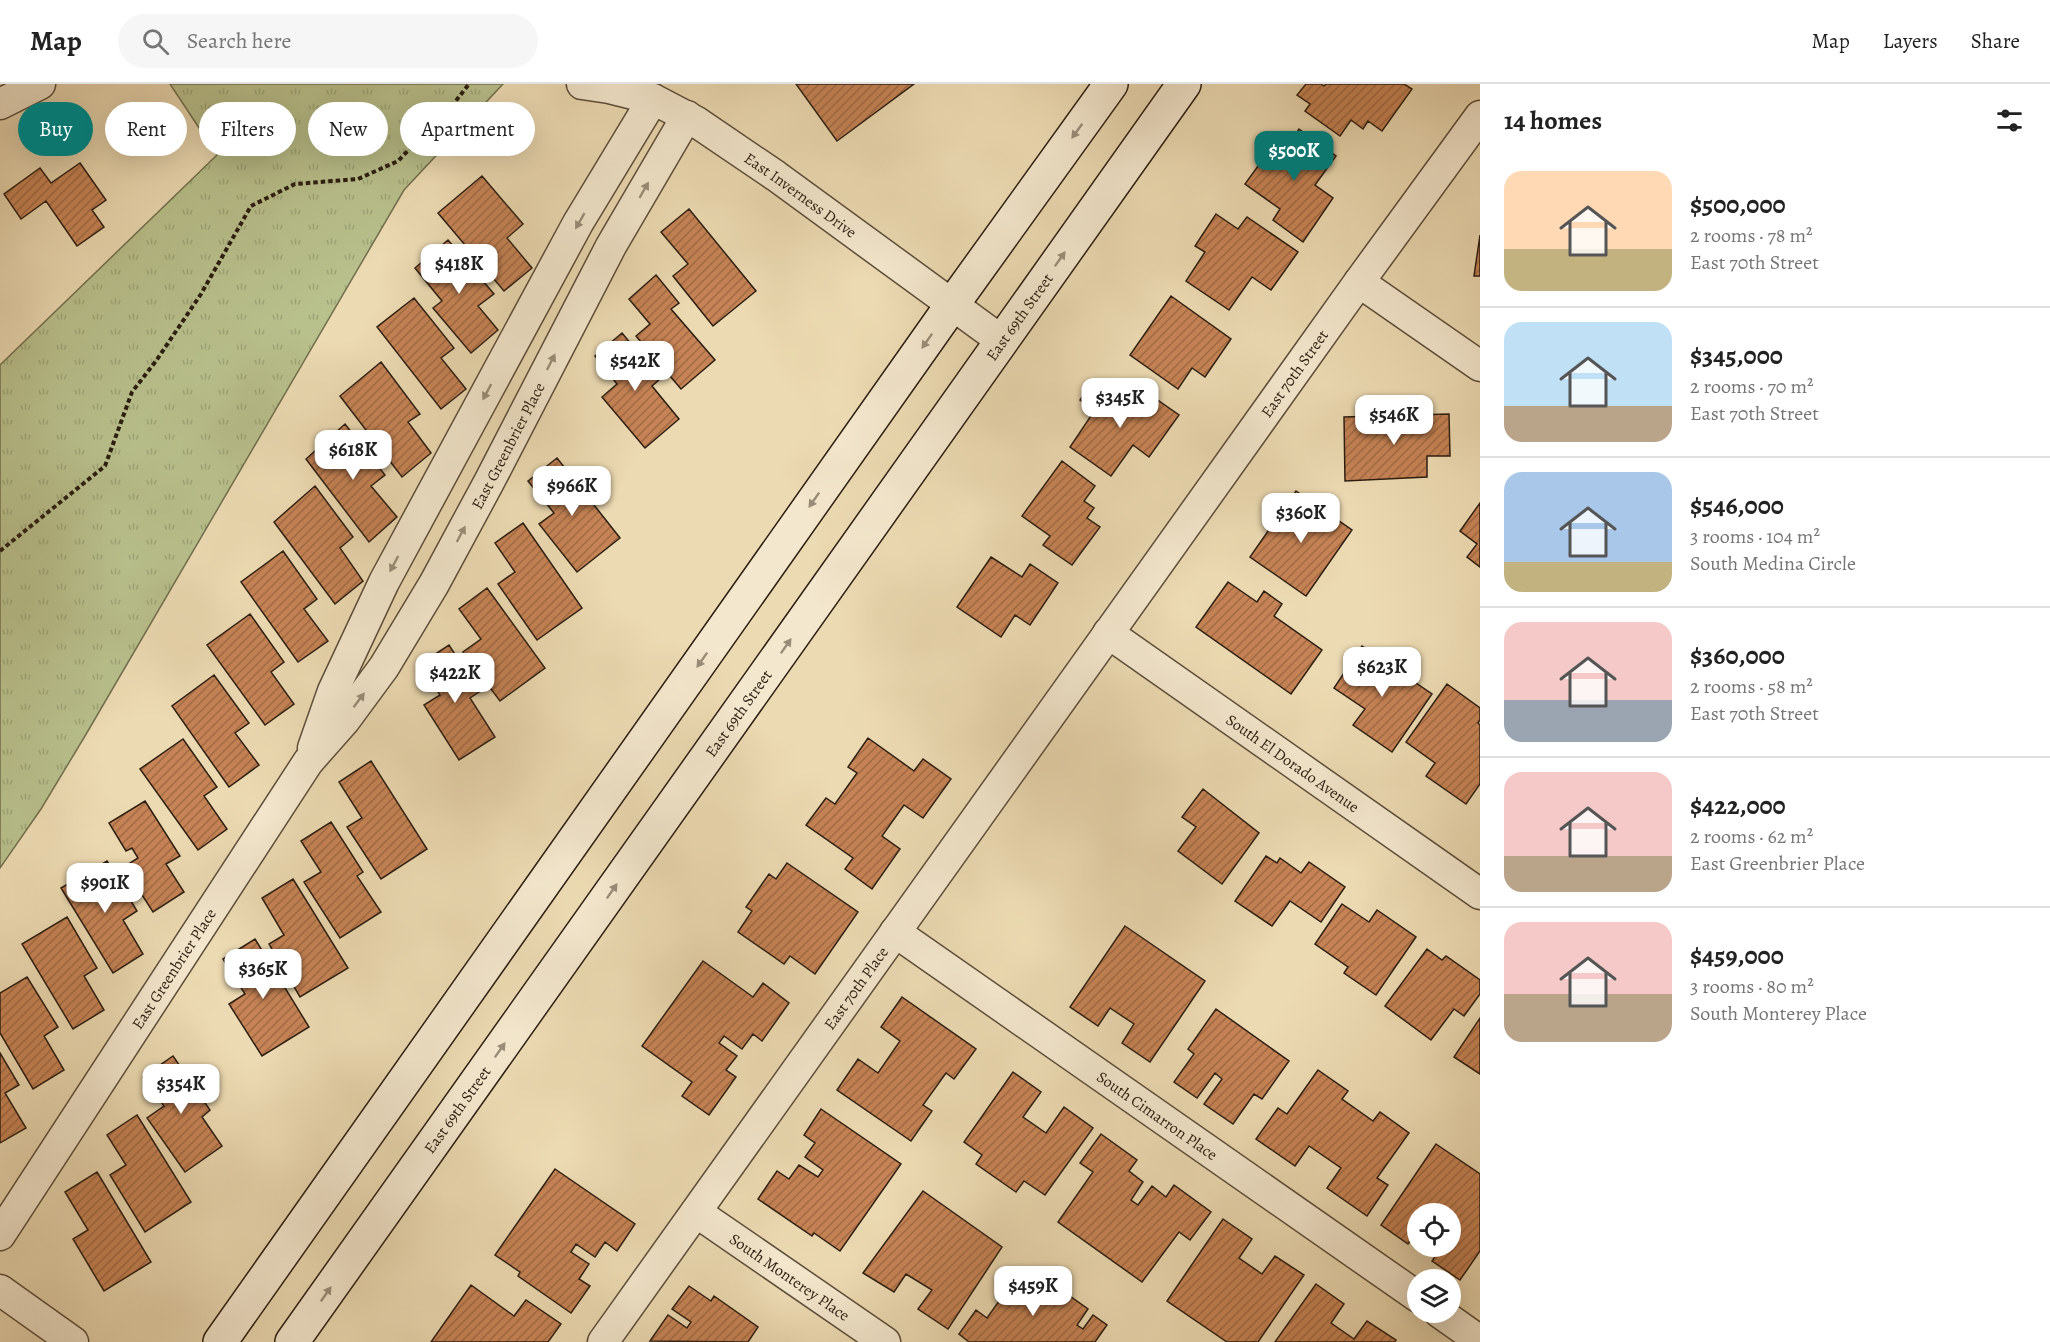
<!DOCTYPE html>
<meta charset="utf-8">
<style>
:root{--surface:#fff;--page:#f6f6f6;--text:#222;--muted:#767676;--line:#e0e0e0;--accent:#0f766e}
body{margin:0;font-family:Alegreya,serif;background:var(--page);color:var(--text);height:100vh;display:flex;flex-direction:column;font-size:22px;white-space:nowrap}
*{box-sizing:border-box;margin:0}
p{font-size:20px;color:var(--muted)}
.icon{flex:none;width:33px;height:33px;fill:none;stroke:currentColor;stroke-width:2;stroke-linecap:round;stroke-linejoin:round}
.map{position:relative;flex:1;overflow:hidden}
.panel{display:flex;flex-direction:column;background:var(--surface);width:570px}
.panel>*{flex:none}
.hud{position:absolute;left:18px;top:18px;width:570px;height:54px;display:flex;gap:12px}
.controls{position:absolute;left:1407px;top:1119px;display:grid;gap:12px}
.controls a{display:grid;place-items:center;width:54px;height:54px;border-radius:50%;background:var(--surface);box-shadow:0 6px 24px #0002;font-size:30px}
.price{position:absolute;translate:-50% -51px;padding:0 14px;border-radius:12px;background:#fff;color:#222;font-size:20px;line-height:39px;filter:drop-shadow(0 2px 3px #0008)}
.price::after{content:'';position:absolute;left:50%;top:36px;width:18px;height:14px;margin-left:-9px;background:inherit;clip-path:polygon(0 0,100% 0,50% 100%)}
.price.active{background:var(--accent);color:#fff}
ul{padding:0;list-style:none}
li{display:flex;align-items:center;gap:18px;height:150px;padding:0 24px}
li+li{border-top:2px solid var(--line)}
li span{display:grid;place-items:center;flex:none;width:168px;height:120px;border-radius:18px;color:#555}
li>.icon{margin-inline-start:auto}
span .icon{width:72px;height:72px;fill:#fffc;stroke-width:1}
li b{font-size:26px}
h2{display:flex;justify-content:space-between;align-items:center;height:72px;padding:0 24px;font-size:26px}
.pill{padding:0 21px;border-radius:27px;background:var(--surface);box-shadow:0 6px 24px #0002;font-size:21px;line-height:54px}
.pill.active{background:var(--accent);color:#fff}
header{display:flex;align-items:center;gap:36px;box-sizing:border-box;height:84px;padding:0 30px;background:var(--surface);border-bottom:2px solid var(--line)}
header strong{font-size:28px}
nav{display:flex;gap:33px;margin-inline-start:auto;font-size:21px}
.search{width:420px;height:54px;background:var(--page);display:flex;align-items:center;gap:15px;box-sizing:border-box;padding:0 21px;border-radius:33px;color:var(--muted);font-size:22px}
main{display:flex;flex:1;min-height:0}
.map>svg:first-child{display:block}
.grass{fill:url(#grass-tufts);stroke:#726f4f;stroke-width:1.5}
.building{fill:url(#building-hatch);stroke:#2c1e12;stroke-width:1.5}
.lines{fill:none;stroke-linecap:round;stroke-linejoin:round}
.minor-casing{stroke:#5c4d3a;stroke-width:33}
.secondary-casing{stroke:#2c1e12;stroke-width:36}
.path{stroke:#2c1e12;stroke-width:4;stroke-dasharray:4.5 3;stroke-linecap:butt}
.minor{stroke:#f3e7cd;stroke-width:30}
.secondary{stroke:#f3e7cd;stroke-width:33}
.oneway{fill:#998d79}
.labels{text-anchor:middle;stroke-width:4.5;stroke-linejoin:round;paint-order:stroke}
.street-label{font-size:16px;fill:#2c1e12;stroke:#f3e7cd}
</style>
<header>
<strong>Map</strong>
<div class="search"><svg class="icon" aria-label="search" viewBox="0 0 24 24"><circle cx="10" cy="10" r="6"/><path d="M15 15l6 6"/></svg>Search here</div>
<nav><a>Map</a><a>Layers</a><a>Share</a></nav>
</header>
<main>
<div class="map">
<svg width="1480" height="1258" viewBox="0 0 1480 1258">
<defs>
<pattern id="grass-tufts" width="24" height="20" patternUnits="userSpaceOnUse" patternTransform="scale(1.5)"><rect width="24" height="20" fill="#b8c08c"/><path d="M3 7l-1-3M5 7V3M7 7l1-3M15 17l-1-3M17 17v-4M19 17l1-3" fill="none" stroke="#9ea578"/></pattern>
<pattern id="building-hatch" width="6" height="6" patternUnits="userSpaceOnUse" patternTransform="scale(1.5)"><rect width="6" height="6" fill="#c68355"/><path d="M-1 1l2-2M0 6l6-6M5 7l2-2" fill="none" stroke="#a16b45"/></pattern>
</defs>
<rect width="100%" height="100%" fill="#ecdab2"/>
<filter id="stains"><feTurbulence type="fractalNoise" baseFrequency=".00333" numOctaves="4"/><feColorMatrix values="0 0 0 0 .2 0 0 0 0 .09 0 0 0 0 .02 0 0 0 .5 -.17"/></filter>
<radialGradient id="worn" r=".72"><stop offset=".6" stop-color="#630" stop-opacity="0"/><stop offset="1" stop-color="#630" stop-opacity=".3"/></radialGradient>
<path class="grass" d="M170 0H503L404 106 85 652 41 725 0 784V281L217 71Z"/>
<path class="building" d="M796 0H914L837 57Z
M1306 0H1321L1324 2 1326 0H1404L1412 5 1382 47 1368 37 1363 45 1351 36 1340 52 1305 27 1310 20 1297 11Z
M1299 45 1336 72 1315 101 1333 114 1303 158 1273 136 1280 125 1245 100 1279 53 1289 60Z
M80 79 106 116 92 126 104 143 77 162 46 117 21 135 4 110 40 84 51 99Z
M482 92 523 140 507 154 532 184 504 207 438 129Z
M689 125 756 207 713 242 673 192 688 180 661 148Z
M1216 130 1238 145 1247 133 1298 168 1271 206 1252 193 1229 226 1186 197 1205 168 1195 162Z
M1480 151V192H1474Z
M448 156 494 210 478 222 498 246 471 269 433 224 442 217 415 184Z
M656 191 679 219 671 225 715 276 681 305 636 252 650 240 629 215Z
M1171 212 1231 255 1205 293 1192 284 1178 305 1130 271Z
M414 214 454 264 441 274 466 305 441 325 377 243Z
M622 249 660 295 652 302 679 335 645 364 602 313 617 300 595 272Z
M381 278 420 330 408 338 431 369 402 393 340 312Z
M1093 298 1136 329 1149 310 1179 331 1149 373 1133 361 1111 392 1070 363 1095 326 1080 316Z
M1449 330 1450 372H1427V393L1345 397 1344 333Z
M345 340 385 391 371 402 397 433 369 458 306 375Z
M557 374 620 454 577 488 539 440 554 429 528 397Z
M1062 377 1095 402 1084 417 1094 424 1087 434 1100 443 1072 481 1043 461 1050 452 1022 432Z
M315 402 353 453 340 464 363 497 335 520 274 438Z
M1296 407 1352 446 1306 512 1250 473Z
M1480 419V483L1467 473 1477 460 1460 447Z
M523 439 582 524 537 556 498 500 515 488 495 459Z
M283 467 317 515 304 525 328 557 298 578 241 498Z
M991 473 1022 493 1030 480 1058 499 1030 541 1015 531 1001 553 957 523Z
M1228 498 1257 518 1264 507 1282 520 1274 532 1322 566 1291 610 1196 543Z
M487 504 545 584 500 617 463 568 481 555 459 525Z
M250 530 284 578 271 588 294 620 265 641 207 561Z
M449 561 479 608 470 614 495 653 459 676 424 621 440 611 420 580Z
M1362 562 1432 610 1392 668 1353 641 1365 625 1334 604Z
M214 591 249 639 235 649 259 681 229 703 172 622Z
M1447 600 1480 624V636L1478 639 1480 641V700L1466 720 1426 692 1435 679 1406 658Z
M868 654 914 687 923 675 951 695 923 734 904 721 882 752 900 765 872 805 845 785 853 774 806 741 826 714 835 720 857 689 848 683Z
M183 655 217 703 204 712 227 745 198 766 140 685Z
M371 677 427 765 381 795 347 743 362 734 339 698Z
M1203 705 1259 749 1222 800 1178 767 1196 743 1182 733Z
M145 717 180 772 166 780 184 808 153 828 124 783 138 774 132 764 126 767 109 739Z
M331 738 363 788 357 792 381 828 340 854 304 798 321 788 301 757Z
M1266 772 1277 779 1280 774 1301 789 1309 778 1345 803 1321 838 1290 817 1272 842 1235 817Z
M107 777 137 827 123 836 143 870 113 889 61 804Z
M787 779 858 828 815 890 790 872 784 880 738 848 752 827 746 823 769 790 776 795Z
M293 795 348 884 300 913 269 860 284 851 262 814Z
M1342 820 1369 838 1377 826 1416 853 1376 911 1344 889 1348 883 1315 860Z
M67 833 97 884 84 892 104 926 73 945 22 860Z
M1125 842 1205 897 1150 978 1122 959 1134 940 1110 924 1098 942 1070 923Z
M255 855 309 943 262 972 229 920 245 910 223 875Z
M1427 865 1442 876 1446 872 1480 896V910L1464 932 1454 925 1431 956 1385 922Z
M703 877 753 913 763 899 789 919 762 957 753 950 742 965 724 952 719 959 737 972 726 986 736 993 709 1031 682 1012 692 998 642 962Z
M27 893 58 943 44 952 64 986 33 1005 0 949V909Z
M902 913 976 965 954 995 946 989 923 1021 932 1027 911 1057 837 1006 858 975 878 989 900 957 881 943Z
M1216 925 1289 977 1262 1015 1254 1010 1233 1040 1204 1020 1222 995 1215 989 1197 1014 1174 998 1194 970 1188 965Z
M1480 934V990L1454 973Z
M0 969 19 1001 5 1009 26 1044 0 1059Z
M173 972 210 1026 202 1033 222 1062 185 1088 147 1034 164 1022 143 993Z
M1318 986 1348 1007 1342 1015 1373 1037 1380 1028 1409 1049 1377 1094 1388 1101 1367 1132 1327 1104 1341 1084 1309 1062 1295 1082 1256 1055 1278 1024 1287 1030Z
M1013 988 1041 1008 1023 1033 1046 1049 1064 1023 1093 1044 1045 1111 1024 1097 1016 1108 976 1080 982 1071 964 1058Z
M821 1025 901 1080 840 1167 814 1149 812 1152 758 1115 777 1087 789 1095 799 1081 818 1093 823 1086 805 1073 815 1059 804 1051Z
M137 1031 191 1118 145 1148 110 1091 126 1081 107 1051Z
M1101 1050 1137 1076 1129 1087 1143 1098 1131 1116 1138 1121 1152 1102 1166 1113 1174 1101 1211 1128 1190 1156 1179 1148 1142 1198 1058 1138 1093 1088 1080 1079Z
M1436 1060 1480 1090V1167L1460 1196 1432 1177 1442 1162H1450V1130H1418V1146L1408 1160 1381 1141Z
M555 1085 635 1140 617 1167 605 1158 595 1173 576 1160 571 1168 589 1180 579 1195 590 1202 571 1229 518 1192 520 1188 495 1171Z
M97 1088 151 1178 104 1207 73 1155 88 1146 65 1108Z
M923 1107 1002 1163 948 1245 918 1225 932 1206 906 1190 894 1208 863 1189Z
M1223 1135 1252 1155 1239 1174 1262 1190 1275 1172 1304 1191 1258 1258H1227L1167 1217Z
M1022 1185 1036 1195 1028 1206 1032 1208 1043 1193 1088 1225 1077 1241 1083 1245 1093 1231 1107 1241 1095 1258H969L959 1250 976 1226 987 1234Z
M1316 1200 1344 1220 1331 1239 1354 1255 1367 1237 1396 1256 1395 1258H1275Z
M471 1201 514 1232 526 1216 561 1240 548 1258H431Z
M689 1202 711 1217 714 1212 758 1243 748 1258 650 1257 668 1231 687 1244 691 1238 672 1225Z"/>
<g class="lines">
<g class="minor-casing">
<g id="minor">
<path id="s1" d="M582 0 609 4 653 15 695 37 776 92 1002 257"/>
<path d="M0 20 40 0"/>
<path d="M1359 198 1480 282"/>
<path id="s2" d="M1108 549 1480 810"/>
<path d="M313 664 333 607 384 498 578 139 653 15"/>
<path id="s3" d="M895 848 1418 1213"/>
<path id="s4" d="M696 1128 885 1258"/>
<path id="s5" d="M0 1151 308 678 345 636 384 583 434 500 489 398 611 162 687 32"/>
<path d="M0 1206 73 1258"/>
<path d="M1439 1228 1480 1257"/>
<path id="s6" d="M603 1258 1359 198 1480 32"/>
</g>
</g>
<g class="secondary-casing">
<g id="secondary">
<path d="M220 1258 952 221 1111 0"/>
<path id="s7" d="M292 1258 1184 0"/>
</g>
</g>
<path class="path" d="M0 467 105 382 132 308 156 277 201 210 251 122 295 100 358 95 398 77 455 18 469 0"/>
<use href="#minor" class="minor"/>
<use href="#secondary" class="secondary"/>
</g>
<defs><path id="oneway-solid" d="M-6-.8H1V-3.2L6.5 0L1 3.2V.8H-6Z" transform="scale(1.5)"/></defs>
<g class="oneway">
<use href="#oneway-solid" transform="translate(1077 47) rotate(126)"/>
<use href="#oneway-solid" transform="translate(644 106) rotate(-60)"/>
<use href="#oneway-solid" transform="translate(580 137) rotate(120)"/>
<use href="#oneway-solid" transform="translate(1060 175) rotate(-55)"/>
<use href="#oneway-solid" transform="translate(927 257) rotate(125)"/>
<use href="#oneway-solid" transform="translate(551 278) rotate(-63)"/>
<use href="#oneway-solid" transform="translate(487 308) rotate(118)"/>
<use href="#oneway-solid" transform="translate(814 416) rotate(125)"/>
<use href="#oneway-solid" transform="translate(461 450) rotate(-62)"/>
<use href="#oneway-solid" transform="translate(394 480) rotate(118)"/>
<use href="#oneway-solid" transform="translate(786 562) rotate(-55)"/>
<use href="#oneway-solid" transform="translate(702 576) rotate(125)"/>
<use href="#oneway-solid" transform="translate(359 616) rotate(-53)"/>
<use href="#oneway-solid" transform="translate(612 807) rotate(-55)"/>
<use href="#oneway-solid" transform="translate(500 966) rotate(-55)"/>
<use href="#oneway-solid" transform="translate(326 1210) rotate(-55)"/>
</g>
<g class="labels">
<g class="street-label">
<text dy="6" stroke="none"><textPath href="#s1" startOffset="249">East Inverness Drive</textPath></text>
<text dy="6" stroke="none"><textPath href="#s7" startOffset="1257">East 69th Street</textPath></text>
<text dy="6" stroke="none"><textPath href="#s6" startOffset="1190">East 70th Street</textPath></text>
<text dy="6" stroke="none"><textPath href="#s5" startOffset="940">East Greenbrier Place</textPath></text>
<text dy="6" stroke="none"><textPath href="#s7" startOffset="771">East 69th Street</textPath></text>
<text dy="6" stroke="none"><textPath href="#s2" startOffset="226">South El Dorado Avenue</textPath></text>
<text dy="6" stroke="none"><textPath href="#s5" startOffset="318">East Greenbrier Place</textPath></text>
<text dy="6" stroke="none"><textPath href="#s6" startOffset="435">East 70th Place</textPath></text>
<text dy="6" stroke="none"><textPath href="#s7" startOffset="285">East 69th Street</textPath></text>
<text dy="6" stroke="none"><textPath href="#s3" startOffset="320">South Cimarron Place</textPath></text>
<text dy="6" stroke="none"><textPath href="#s4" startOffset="114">South Monterey Place</textPath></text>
</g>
</g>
<rect width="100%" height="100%" filter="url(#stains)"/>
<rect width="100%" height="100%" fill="url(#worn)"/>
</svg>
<div class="controls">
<a><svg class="icon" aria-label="locate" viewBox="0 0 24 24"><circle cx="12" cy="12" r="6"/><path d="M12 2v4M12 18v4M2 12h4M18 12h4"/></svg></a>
<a><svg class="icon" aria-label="layers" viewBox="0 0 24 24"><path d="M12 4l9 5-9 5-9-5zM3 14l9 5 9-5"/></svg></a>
</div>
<b class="price active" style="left:1294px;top:98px">$500K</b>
<b class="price" style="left:459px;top:211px">$418K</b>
<b class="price" style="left:635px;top:308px">$542K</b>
<b class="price" style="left:1120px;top:345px">$345K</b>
<b class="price" style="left:1394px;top:362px">$546K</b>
<b class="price" style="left:353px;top:397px">$618K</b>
<b class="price" style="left:572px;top:433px">$966K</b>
<b class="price" style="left:1301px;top:460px">$360K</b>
<b class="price" style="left:1382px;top:614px">$623K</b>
<b class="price" style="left:455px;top:620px">$422K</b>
<b class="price" style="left:105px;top:830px">$901K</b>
<b class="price" style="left:263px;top:916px">$365K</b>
<b class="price" style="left:181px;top:1031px">$354K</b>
<b class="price" style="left:1033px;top:1233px">$459K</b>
<div class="hud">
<a class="pill active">Buy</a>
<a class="pill">Rent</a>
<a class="pill">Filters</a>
<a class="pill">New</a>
<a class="pill">Apartment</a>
</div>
</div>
<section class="panel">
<h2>14 homes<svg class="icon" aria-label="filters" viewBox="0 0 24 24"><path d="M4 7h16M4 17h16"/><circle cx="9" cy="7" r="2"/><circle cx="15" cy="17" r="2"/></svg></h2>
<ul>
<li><span style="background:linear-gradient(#ffd9b3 65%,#c2b280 0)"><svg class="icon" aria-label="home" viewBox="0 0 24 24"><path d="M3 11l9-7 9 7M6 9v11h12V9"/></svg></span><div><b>$500,000</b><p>2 rooms · 78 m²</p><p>East 70th Street</p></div></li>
<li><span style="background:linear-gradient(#bfe0f5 70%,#b9a48a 0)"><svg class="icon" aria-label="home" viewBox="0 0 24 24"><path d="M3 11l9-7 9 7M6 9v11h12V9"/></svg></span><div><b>$345,000</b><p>2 rooms · 70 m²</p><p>East 70th Street</p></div></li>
<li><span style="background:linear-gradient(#a9c7e8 75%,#c2b280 0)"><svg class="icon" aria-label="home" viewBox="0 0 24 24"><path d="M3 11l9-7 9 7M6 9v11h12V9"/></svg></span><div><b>$546,000</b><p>3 rooms · 104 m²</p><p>South Medina Circle</p></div></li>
<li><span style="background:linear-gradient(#f6c9c9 65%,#9aa5b1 0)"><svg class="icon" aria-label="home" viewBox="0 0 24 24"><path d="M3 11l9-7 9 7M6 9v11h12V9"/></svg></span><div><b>$360,000</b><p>2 rooms · 58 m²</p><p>East 70th Street</p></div></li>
<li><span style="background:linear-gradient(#f6c9c9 70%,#b9a48a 0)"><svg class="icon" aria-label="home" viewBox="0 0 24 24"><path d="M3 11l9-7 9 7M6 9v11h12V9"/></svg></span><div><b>$422,000</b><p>2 rooms · 62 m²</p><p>East Greenbrier Place</p></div></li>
<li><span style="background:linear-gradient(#f6c9c9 60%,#b9a48a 0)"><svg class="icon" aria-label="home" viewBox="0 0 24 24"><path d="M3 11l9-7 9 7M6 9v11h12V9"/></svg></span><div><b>$459,000</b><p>3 rooms · 80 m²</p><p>South Monterey Place</p></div></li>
</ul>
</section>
</main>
